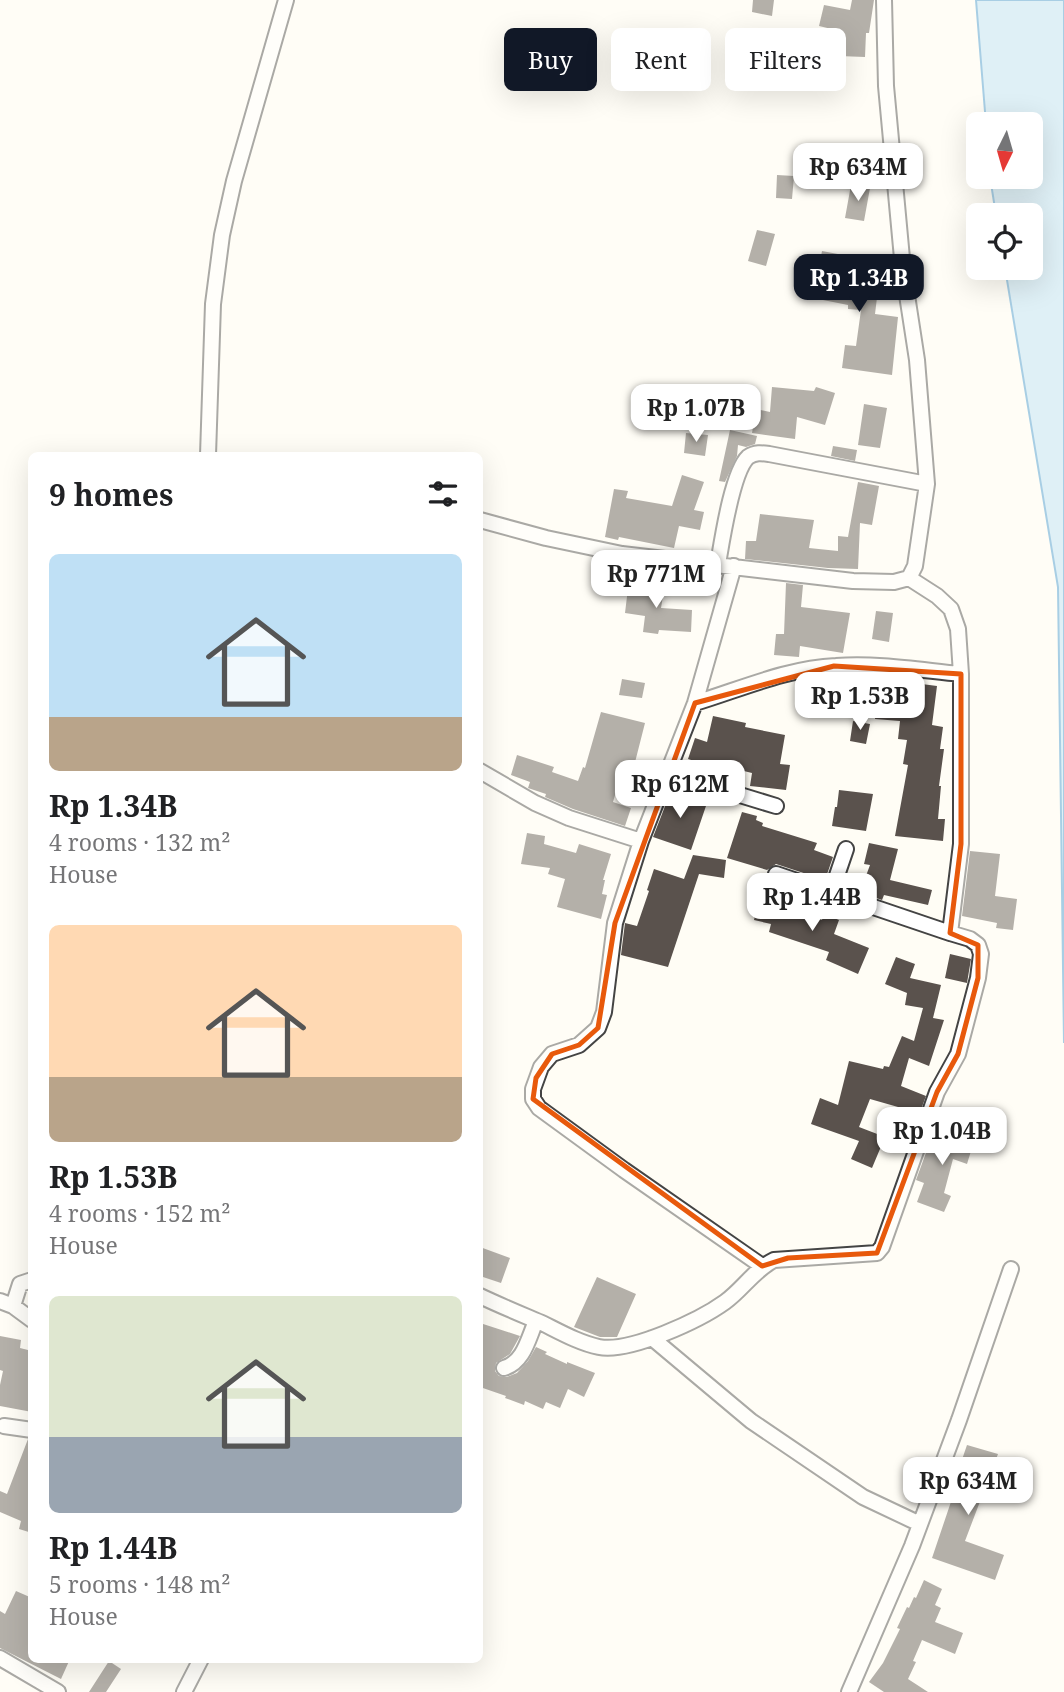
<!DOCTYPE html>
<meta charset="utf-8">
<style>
:root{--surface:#fff;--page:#f6f6f6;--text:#202124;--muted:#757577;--accent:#111827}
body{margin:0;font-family:"Noto Serif",serif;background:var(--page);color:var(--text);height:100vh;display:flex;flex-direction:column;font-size:26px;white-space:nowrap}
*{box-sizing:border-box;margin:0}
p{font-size:23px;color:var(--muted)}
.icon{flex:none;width:38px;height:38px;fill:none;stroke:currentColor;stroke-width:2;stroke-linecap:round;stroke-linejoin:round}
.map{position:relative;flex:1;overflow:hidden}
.side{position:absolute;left:28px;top:452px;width:455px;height:1211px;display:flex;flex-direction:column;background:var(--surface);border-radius:10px;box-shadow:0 7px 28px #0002}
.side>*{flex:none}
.guide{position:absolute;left:504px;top:28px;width:455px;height:63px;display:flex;gap:14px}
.needle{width:46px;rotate:185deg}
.controls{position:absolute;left:966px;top:112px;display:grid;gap:14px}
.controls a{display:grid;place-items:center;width:77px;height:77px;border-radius:10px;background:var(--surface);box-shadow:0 7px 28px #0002;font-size:35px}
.price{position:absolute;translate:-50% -60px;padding:0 16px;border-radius:14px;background:#fff;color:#222;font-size:23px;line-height:46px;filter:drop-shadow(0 2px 4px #0008)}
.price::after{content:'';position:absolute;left:50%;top:42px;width:21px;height:16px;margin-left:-10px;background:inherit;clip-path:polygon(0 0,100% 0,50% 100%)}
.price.on{background:var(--accent);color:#fff}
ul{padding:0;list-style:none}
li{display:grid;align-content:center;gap:14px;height:371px;padding:0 21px}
li span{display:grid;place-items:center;height:217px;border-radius:10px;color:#555}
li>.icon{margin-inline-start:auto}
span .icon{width:126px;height:126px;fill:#fffc;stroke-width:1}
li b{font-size:30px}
h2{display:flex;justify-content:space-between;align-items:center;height:84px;padding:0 21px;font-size:30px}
.pill{padding:0 24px;border-radius:10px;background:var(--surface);box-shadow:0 7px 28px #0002;font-size:24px;line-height:63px}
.pill.on{background:var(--accent);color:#fff}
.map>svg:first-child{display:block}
.water{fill:#b9e0f7;stroke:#3f96cf;stroke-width:2}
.building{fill:#5a524d}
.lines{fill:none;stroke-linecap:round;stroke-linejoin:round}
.minor-casing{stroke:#444;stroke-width:18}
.minor{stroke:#fff;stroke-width:14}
.marked{fill:none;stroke:#e8590c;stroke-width:5;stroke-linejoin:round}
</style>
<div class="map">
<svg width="1064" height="1692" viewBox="0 0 1064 1692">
<rect width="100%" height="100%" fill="#fffdf5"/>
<path class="water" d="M976 0H1064V1043L1058 587 1005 268H1031V215H996L990 177H1031V124H986Z"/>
<path class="building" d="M753 0H774L772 16 752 12Z
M852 0H874L869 33H866L865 57 839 56 840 31 819 26 824 5 850 10Z
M777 175 794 176 792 199 776 198Z
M851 185 870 188 864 221 845 218Z
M757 230 775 234 766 266 748 261Z
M822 251 843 255 841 268 880 273 875 314 898 317 892 375 842 368 845 345 856 346 861 310 848 309V305L813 298Z
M772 387 814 391 816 387 835 393 825 425 797 417 795 439 752 433 756 409 770 412Z
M864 404 887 408 880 448 858 445Z
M730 430 757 436 755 444 746 447 738 445 737 456 725 482 719 481Z
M686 433 708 435 705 456 684 453Z
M833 446 857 450 855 461 831 456Z
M682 475 704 482 694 510 704 512 700 530 679 526 674 548 619 537 618 540 605 537 614 489 628 491 626 498 672 506Z
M858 482 879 486 872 525 860 523 858 569 828 568 745 559 746 541H756L760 514 814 520 809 548 838 551V536L848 537Z
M629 580 647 582V587L664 590 661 608 692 610 691 632 659 630 658 634 643 632 645 616 625 613Z
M786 583 803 585 801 607 850 613 843 653 800 646 799 657 774 655 776 634H784Z
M876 611 893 613 889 642 872 639Z
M622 679 645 683 642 698 619 695Z
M914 683 937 686 932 725 943 727 940 749H944L939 786H941L938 819H945L943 841 895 836 908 765 903 764 907 740 898 739 900 721 875 719 878 686 913 689Z
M601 712 645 723 631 778 621 775 613 802 631 808 625 826 573 809 545 797 546 794 528 788 530 782 511 775 517 755 554 767 552 772 578 781 583 767 585 768Z
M713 716 746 723 745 727 785 735 780 764 790 765 786 790 750 786 752 773 711 763 710 766 688 759 695 738 707 742Z
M853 721 870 724 866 744 850 741Z
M839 790 873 794 866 831 832 826 835 807H837Z
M671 791 707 803 691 850 653 837Z
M742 812 757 816 756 820 763 823 762 826 817 843 814 850 833 857 825 880 776 864 767 870 727 858Z
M527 833 545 836 544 844 576 853 579 844 611 854 603 880H605L602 894 607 895 601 919 557 907 565 879 548 874 550 868 521 864Z
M869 843 898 849 890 880 932 890 928 905 884 895 882 900 860 892 870 865 864 864Z
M970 851 1000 854 995 896 1017 899 1013 930 996 928 997 923 962 916Z
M693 855 726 860 724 878 699 874 668 967 621 955 625 923 637 926 649 891 647 890 654 869 684 879Z
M760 896 774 900 773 902 793 908 792 911 822 920 824 914 839 920 834 934 869 948 858 974 826 960 829 952 769 932 771 924 754 920Z
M950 954 971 959 967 983 945 978Z
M896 957 915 964 910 978 941 985 933 1018 944 1020 929 1066 909 1058 901 1086 926 1096 913 1131 892 1124 898 1107 870 1099 859 1127 885 1137 872 1168 851 1159 859 1141 811 1124 820 1098 838 1105 849 1061 883 1069 884 1066 889 1067 902 1036 914 1041 923 1008 905 1005 907 993 885 984Z
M934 1131 961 1136 962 1133 975 1138 967 1164 953 1159 944 1193 951 1196 944 1212 917 1202 924 1183 916 1180Z
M480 1247 510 1258 501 1283 480 1276Z
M597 1277 636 1294 617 1337H600L574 1327Z
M480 1323 520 1336 510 1354 496 1363 495 1371 499 1376 507 1377 517 1373 528 1361 536 1347 547 1352 545 1354 567 1364V1362L595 1373 584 1397 568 1389 560 1408 546 1402 543 1409 525 1401 524 1405 505 1398 506 1396 480 1387Z
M0 1336 21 1340 20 1348 32 1351V1412L0 1406V1385L3 1371 0 1370Z
M28 1439 32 1440V1533L19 1529 21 1521 0 1512V1491L7 1494Z
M967 1445 998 1454 965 1541 1004 1555 995 1580 932 1558 957 1484 954 1483Z
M924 1580 942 1589 935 1605 941 1608 935 1622 963 1633 955 1654 922 1640 913 1661 916 1662 908 1679 928 1692H884L869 1682 883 1663 900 1629 897 1628 907 1607 909 1608 914 1597 916 1598Z
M16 1591 32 1598V1659H70L61 1679 0 1648V1611L5 1614Z
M109 1661 121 1669 106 1692H89Z"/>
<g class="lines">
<g class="minor-casing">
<path id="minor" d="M208 455 213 304 222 235 234 181 286 0
M480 520 546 538 622 554 853 581 894 582 909 578 915 566 927 484 917 360 903 269 886 86 884 0
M718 564C722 541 732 472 748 457 755 452 762 453 769 454L927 484
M734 566 695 703 641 841 615 923 604 1012 598 1028 579 1045 552 1054 541 1067 533 1089V1099L539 1108 624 1170 762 1266
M695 703C741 689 788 668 836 666 878 663 919 670 961 674
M480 771 535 803 569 818 641 841
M668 773 776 806
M776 874 950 933
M831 893 846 849
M480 1296C501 1306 523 1315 544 1324 562 1333 580 1343 599 1347 630 1353 700 1320 725 1302 743 1289 754 1270 774 1260L877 1253 882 1247 937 1092 958 1054 978 978 981 954 978 945 970 939 950 933 961 844V674L958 629 951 609 937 596 909 578
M0 1301 13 1306 32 1320
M13 1306 20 1284 32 1280
M652 1338 751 1421 863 1497 920 1524
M504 1368C524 1362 528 1339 536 1321
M4 1426 32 1430
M0 1658 58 1692
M184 1692 201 1659
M849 1692 912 1546 959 1420 1011 1269"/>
</g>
<use href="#minor" class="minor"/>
</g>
<path d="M0 0H1064V1692H0ZM834 666 961 674V844L950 933 978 945V978L958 1054 937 1092 877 1253 788 1258 762 1266 533 1099 536 1078 552 1054 579 1045 598 1028 615 923 695 703Z" fill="#fffdf5" fill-opacity=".55" fill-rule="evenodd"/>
<path class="marked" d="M834 666 961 674V844L950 933 978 945V978L958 1054 937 1092 877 1253 788 1258 762 1266 533 1099 536 1078 552 1054 579 1045 598 1028 615 923 695 703Z"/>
</svg>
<div class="controls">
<a><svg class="needle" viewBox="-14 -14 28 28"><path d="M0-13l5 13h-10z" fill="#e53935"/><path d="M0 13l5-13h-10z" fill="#757577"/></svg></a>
<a><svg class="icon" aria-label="locate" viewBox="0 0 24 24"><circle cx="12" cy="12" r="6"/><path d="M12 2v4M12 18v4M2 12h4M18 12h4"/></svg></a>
</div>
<b class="price" style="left:858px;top:203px">Rp 634M</b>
<b class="price on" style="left:859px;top:314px">Rp 1.34B</b>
<b class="price" style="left:696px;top:444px">Rp 1.07B</b>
<b class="price" style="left:656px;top:610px">Rp 771M</b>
<b class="price" style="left:860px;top:732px">Rp 1.53B</b>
<b class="price" style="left:680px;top:820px">Rp 612M</b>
<b class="price" style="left:812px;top:933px">Rp 1.44B</b>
<b class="price" style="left:942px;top:1167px">Rp 1.04B</b>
<b class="price" style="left:968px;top:1517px">Rp 634M</b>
<div class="guide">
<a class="pill on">Buy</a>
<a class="pill">Rent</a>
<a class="pill">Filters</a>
</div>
<section class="side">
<h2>9 homes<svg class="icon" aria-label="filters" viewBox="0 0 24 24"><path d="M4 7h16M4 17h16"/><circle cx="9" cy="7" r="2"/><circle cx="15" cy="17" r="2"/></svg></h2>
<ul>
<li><span style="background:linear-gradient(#bfe0f5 75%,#b9a48a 0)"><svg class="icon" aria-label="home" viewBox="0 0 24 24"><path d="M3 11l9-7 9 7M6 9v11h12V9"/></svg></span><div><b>Rp 1.34B</b><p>4 rooms · 132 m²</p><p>House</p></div></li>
<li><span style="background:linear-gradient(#ffd9b3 70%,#b9a48a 0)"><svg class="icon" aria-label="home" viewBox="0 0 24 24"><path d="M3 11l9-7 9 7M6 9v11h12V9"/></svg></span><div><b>Rp 1.53B</b><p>4 rooms · 152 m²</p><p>House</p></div></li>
<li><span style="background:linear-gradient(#dfe7d0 65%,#9aa5b1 0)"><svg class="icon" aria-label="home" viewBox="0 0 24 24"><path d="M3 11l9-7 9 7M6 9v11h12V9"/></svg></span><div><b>Rp 1.44B</b><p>5 rooms · 148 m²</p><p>House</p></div></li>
</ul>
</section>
</div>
